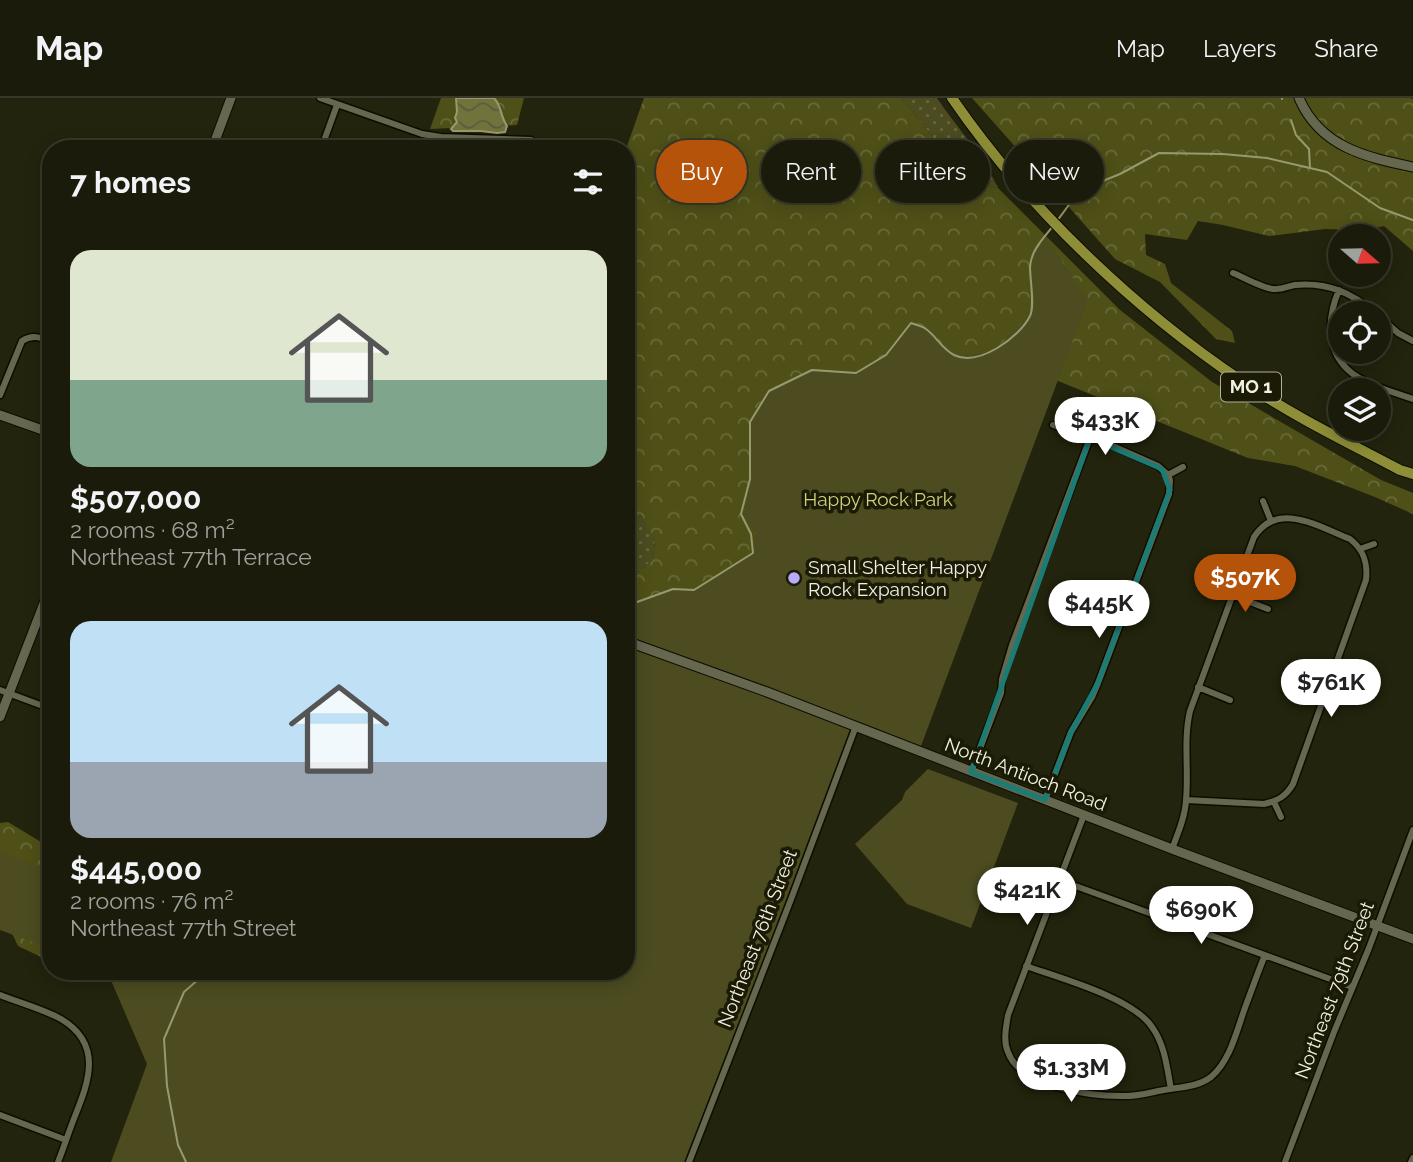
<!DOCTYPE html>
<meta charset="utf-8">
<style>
:root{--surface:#1a1b0a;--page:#232413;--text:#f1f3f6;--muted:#9fa19c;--line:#38392b;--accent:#b45309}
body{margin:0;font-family:Raleway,sans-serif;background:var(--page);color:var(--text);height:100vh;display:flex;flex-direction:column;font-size:26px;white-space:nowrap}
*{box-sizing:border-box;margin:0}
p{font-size:23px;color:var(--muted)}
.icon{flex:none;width:38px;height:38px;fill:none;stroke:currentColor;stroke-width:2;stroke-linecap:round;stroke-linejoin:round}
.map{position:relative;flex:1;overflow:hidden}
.panel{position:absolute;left:42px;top:42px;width:593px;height:840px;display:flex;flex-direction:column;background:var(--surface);border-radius:28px;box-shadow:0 4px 18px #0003,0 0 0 2px var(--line)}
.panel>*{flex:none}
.top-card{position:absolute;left:656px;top:42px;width:651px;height:63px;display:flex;gap:14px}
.needle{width:46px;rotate:110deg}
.tools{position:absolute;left:1328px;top:126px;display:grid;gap:14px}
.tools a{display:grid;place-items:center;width:63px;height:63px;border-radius:50%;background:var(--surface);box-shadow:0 4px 18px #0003,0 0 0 2px var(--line);font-size:35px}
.price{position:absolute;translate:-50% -60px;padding:0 16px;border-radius:24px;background:#fff;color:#222;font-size:23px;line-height:46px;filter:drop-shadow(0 2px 4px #0008)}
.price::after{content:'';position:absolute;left:50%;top:42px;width:21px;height:16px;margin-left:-10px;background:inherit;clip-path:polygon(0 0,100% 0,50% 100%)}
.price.on{background:var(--accent);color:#fff}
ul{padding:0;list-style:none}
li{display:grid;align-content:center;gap:14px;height:371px;padding:0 28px}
li span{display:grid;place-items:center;height:217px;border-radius:21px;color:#555}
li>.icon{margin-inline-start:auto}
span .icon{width:126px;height:126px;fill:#fffc;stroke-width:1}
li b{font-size:30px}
h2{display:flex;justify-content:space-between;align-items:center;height:84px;padding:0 28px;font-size:30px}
.pill{padding:0 24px;border-radius:32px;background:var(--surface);box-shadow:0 4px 18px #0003,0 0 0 2px var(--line);font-size:24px;line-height:63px}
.pill.on{background:var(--accent);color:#fff}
header{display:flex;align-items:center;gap:42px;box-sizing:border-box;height:98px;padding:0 35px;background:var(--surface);border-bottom:2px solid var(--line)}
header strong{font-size:33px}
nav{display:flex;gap:38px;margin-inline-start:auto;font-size:24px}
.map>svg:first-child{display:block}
.grass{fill:url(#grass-dots)}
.forest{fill:url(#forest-crowns)}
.park{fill:#4c4c20}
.water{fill:url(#water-waves);stroke:#98996e;stroke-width:2}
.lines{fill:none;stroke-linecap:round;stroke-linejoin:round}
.stream{stroke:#98996e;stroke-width:2}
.street-casing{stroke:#0d0d00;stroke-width:9}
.secondary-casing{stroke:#0d0d00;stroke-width:11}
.primary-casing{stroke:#0d0d00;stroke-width:12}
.street{stroke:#66674f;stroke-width:6}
.secondary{stroke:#66674f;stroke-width:9}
.primary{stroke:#8e8e38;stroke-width:10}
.marked{fill:none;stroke:#1a7c74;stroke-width:5;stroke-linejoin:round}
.poi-dot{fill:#b6acf8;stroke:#1a1a05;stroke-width:2.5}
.labels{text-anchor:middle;stroke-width:7;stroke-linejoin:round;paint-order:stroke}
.shield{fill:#1a1a05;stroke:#b0b0a0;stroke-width:2}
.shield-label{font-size:18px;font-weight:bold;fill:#f0f1e3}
.park-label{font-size:19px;fill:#cfd17d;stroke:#1a1a05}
.poi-label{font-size:19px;fill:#f0f1e3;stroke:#1a1a05;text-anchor:start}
.street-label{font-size:19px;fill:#f0f1e3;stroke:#1a1a05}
</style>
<header>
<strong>Map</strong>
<nav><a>Map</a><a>Layers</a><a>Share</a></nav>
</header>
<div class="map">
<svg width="1413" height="1064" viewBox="0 0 1413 1064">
<defs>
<pattern id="grass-dots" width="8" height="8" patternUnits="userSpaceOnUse" patternTransform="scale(1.75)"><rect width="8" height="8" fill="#4c4c20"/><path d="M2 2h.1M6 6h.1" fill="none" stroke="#666640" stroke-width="1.8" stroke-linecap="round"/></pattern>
<pattern id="forest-crowns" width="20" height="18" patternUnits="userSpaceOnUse" patternTransform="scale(1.75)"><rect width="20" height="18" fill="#4f5017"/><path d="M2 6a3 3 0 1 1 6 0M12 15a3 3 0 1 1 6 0" fill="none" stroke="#696a39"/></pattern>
<pattern id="water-waves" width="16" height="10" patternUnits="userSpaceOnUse" patternTransform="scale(1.75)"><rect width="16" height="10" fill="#72733c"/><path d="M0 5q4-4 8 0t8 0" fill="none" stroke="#5b5b40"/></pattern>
</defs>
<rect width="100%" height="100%" fill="#23240d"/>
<path class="grass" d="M902 0H937C957 30 983 57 998 90L976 85 938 46Z
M641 418 655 440 653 462 627 482V424Z"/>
<path class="forest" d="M441 0H524L517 27 430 31Z
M644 0H902L938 46 976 85 998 90 1120 212 1212 284 1381 382 1413 395V416L1375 399 1295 368 1248 360 1058 283 1028 268 799 466 627 517V482L653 462 655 441 641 418 626 424V51Z
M972 0H1410L1413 1V153L1384 128 1367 132 1325 131 1269 138 1223 127 1198 123 1187 142 1145 136 1146 157 1165 166 1171 185 1232 233 1235 245 1216 241 1160 184 1115 161Z
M8 724 41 744 51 747V855L41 859 18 848 8 827 0 825V725Z"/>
<path class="park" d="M1045 138 1088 202 921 648 854 622 688 1064H111L147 966 107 873H205L201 879 208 873H626L627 508 673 491 694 492 752 455 756 435 741 416 750 381V324L769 293 812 272 857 275 886 257 911 225 926 231 955 257 992 254 1031 216 1033 160Z
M928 671 1018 705 971 830 907 806 855 746 902 702 905 694Z
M0 755 51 773V851L0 832Z"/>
<path class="water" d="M456 0H494C502 8 500 18 507 28L505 34 497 35 481 33H453L451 31 457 24 455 20 457 14Z"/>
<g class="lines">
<path class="stream" d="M1282 0V1
M1291 22 1296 37 1309 51 1310 70
M1057 123 1071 104 1088 89 1120 76 1159 55 1223 56 1267 60 1327 74 1380 110 1413 122
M626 508 673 491 694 492 753 455 751 436 741 416 750 381V324L769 293 812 272 856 275 886 257 911 225C916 227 922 228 926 231 936 238 942 251 954 257 978 269 1019 240 1030 218 1035 208 1030 182 1030 169 1031 152 1043 141 1053 128
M186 1064 178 1047 167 988 164 941 184 894 208 873"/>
<g class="street-casing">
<path id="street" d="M320 0 422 36 441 39 531 42
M321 51 337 7
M1233 175C1243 179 1264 191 1274 191 1281 192 1289 188 1295 187 1329 184 1351 195 1376 215
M1339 192C1327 220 1325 255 1353 276 1370 288 1393 294 1413 301
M1379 218 1398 235 1413 243
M0 297 22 243C32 236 41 239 51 245
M1168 377 1183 369
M1263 403 1271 423
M1360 451 1374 446
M1232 497 1268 511
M1198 589 1230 602
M0 592 51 611
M971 674 1001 595 1002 581 1012 547 1090 340
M1045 702 1071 634 1092 599 1098 585 1169 396 1170 382 1168 377 1158 368 1106 345 1053 327
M1274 704 1281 719
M1084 717 1008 917C1006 929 1003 943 1008 954 1020 989 1090 998 1122 998 1139 999 1154 993 1170 991 1184 989 1199 988 1211 979 1231 962 1237 931 1246 907 1252 891 1258 874 1265 857
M1172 751C1178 735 1185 719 1186 702 1189 672 1183 643 1190 613L1254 439C1278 402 1319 429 1350 441 1364 452 1368 465 1366 482L1293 686C1286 698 1278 703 1264 706L1186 702
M1059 782 1352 889
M1026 868C1060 880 1133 900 1152 929 1165 947 1167 970 1171 991
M0 897C20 905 43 911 61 921 103 946 89 983 75 1018 69 1033 64 1049 58 1064
M0 1017 66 1042
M689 1064 790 804 856 628
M1285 1064 1334 934 1369 850 1413 732
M1411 1064 1413 1060"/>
</g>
<g class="secondary-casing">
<path id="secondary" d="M1299 0C1320 49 1365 59 1413 69
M212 51 231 0
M0 317 51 335
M626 543 767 594 1172 751 1413 841
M0 619 51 487"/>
</g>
<g class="primary-casing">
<path id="primary" d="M952 0C1026 108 1134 211 1243 284 1293 318 1347 344 1400 372L1413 376"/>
</g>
<use href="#street" class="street"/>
<use href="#secondary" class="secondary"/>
<use href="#primary" class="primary"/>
</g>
<path class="marked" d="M1090 340 1162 371 1170 392 1098 585 1071 634 1045 702 971 674Z"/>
<circle class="poi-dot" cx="794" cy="480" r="7"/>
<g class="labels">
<rect class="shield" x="1221" y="274.5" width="60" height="29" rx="5"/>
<g class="shield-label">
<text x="1251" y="295">MO 1</text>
</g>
<g class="park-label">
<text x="878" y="408">Happy Rock Park</text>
</g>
<g class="poi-label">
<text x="808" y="476">Small Shelter Happy<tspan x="808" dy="22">Rock Expansion</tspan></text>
</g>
<g class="street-label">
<text transform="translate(1026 676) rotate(21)" y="7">North Antioch Road</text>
<text transform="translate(757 840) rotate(-69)" y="7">Northeast 76th Street</text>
<text transform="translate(1334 892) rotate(-69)" y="7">Northeast 79th Street</text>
</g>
</g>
</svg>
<div class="tools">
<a><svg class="needle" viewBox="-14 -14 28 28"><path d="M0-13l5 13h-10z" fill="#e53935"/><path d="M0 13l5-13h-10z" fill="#9fa19c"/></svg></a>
<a><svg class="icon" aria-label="locate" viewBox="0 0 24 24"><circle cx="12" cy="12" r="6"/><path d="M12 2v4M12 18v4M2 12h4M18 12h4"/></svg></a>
<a><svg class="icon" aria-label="layers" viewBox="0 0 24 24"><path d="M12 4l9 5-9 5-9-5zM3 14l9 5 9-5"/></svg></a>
</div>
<b class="price" style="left:1105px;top:359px">$433K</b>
<b class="price on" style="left:1245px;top:516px">$507K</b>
<b class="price" style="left:1099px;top:542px">$445K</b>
<b class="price" style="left:1331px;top:621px">$761K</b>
<b class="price" style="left:1027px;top:829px">$421K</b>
<b class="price" style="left:1201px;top:848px">$690K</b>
<b class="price" style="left:1071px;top:1006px">$1.33M</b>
<div class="top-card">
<a class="pill on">Buy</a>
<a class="pill">Rent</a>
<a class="pill">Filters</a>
<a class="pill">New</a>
</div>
<section class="panel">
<h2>7 homes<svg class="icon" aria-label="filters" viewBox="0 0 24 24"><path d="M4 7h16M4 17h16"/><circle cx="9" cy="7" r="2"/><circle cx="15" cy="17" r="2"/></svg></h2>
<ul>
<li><span style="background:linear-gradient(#dfe7d0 60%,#7fa58c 0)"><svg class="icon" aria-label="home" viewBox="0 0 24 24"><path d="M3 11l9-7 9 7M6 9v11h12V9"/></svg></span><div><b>$507,000</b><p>2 rooms · 68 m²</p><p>Northeast 77th Terrace</p></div></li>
<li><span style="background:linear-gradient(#bfe0f5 65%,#9aa5b1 0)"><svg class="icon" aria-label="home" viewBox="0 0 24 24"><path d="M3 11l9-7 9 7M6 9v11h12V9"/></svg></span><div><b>$445,000</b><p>2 rooms · 76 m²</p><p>Northeast 77th Street</p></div></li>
</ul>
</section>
</div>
